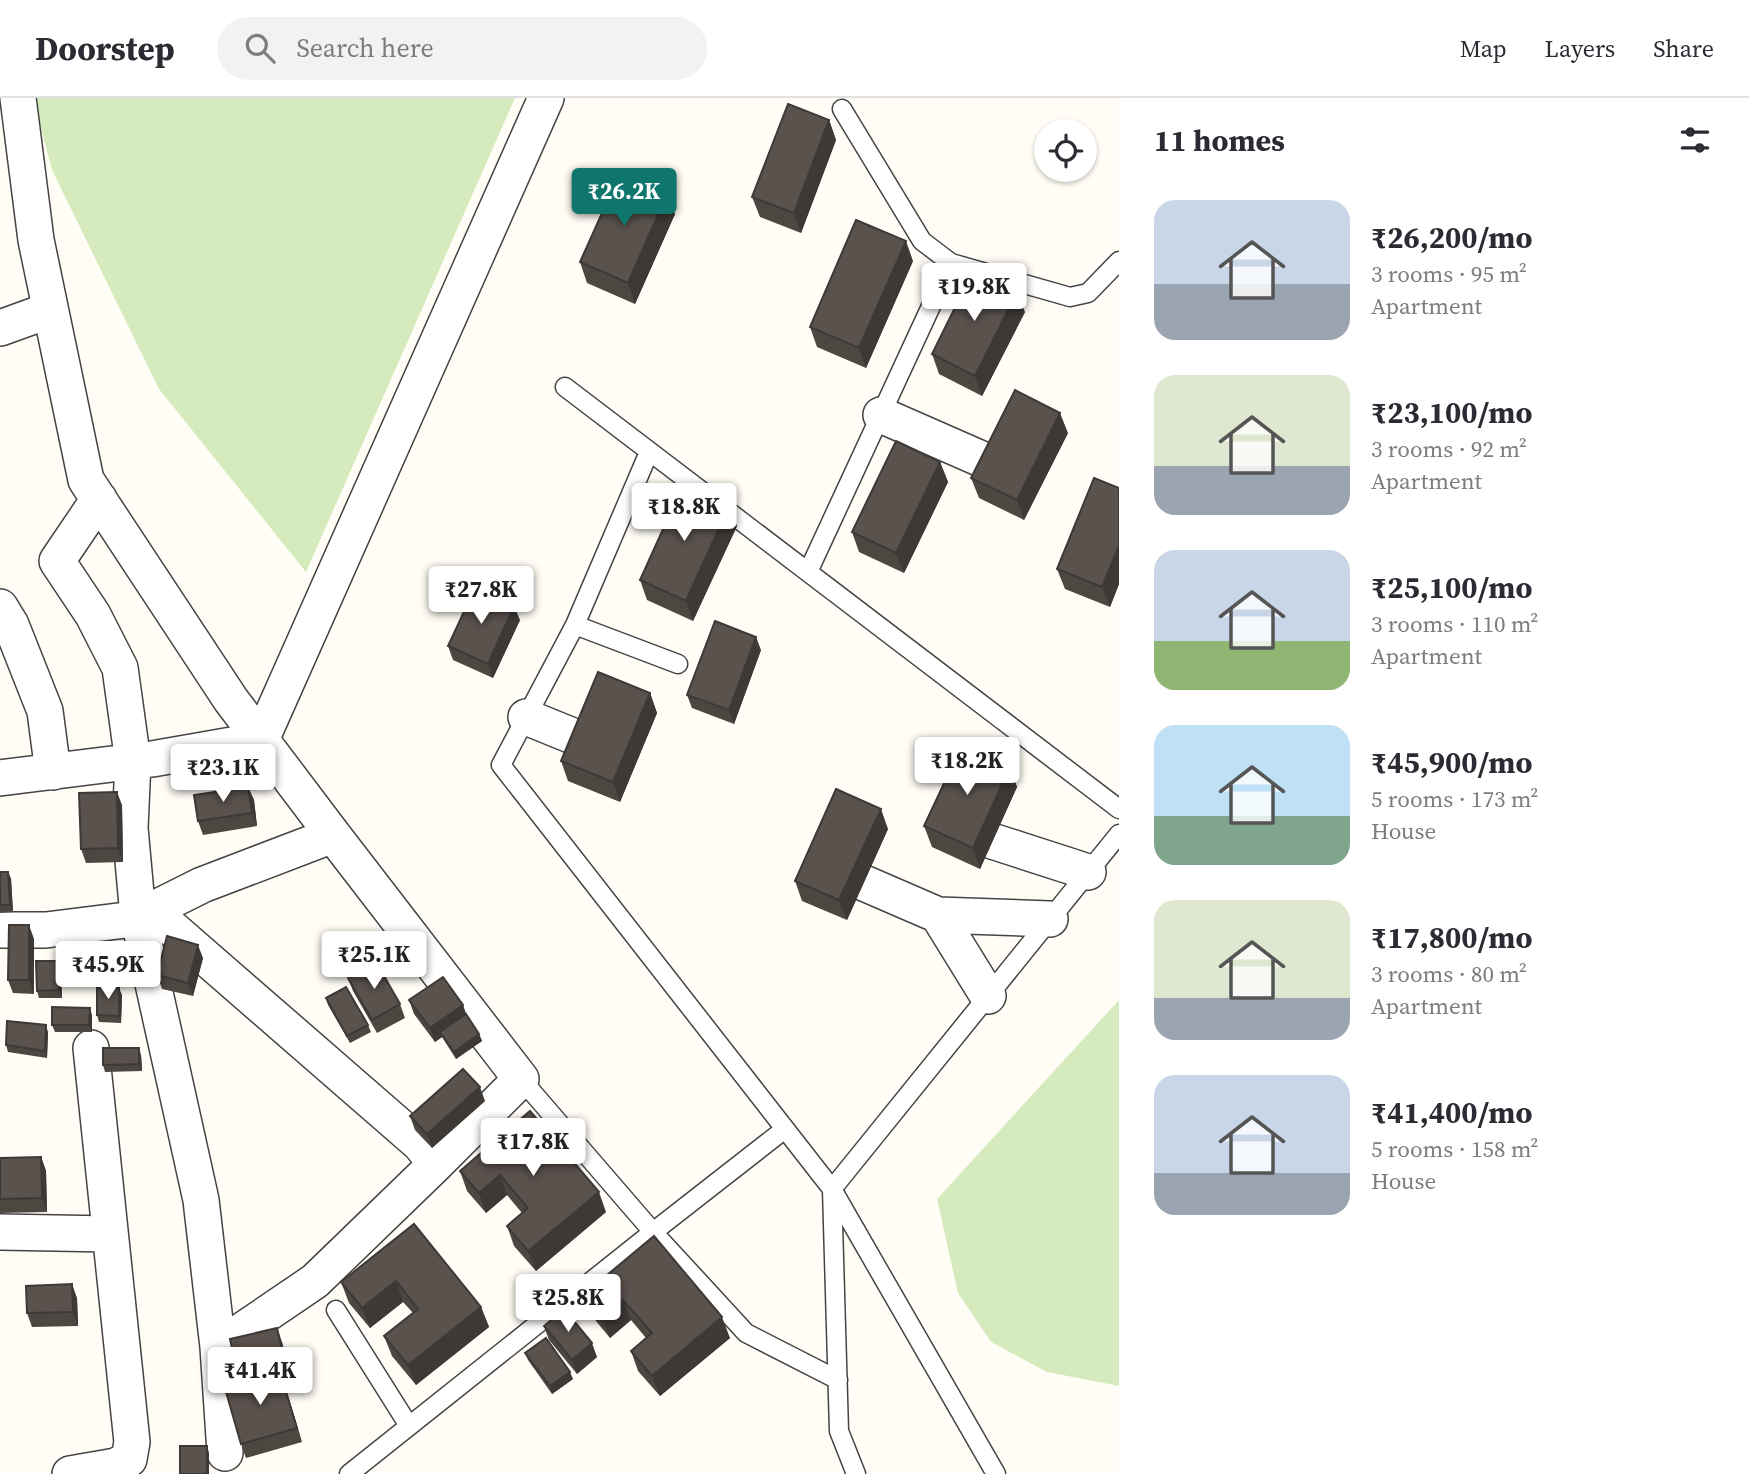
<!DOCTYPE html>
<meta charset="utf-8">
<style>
:root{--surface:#fff;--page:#f2f2f3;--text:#2b2b33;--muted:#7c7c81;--line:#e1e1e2;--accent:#0f766e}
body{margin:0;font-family:"Source Serif 4",serif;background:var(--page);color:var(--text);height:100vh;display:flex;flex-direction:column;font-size:26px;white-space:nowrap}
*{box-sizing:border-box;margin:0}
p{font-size:23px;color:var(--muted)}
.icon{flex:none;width:38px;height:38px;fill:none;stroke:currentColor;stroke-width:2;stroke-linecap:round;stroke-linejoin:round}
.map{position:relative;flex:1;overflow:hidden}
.drawer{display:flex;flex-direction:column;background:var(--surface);width:630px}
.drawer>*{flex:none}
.tools{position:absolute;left:1034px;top:21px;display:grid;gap:14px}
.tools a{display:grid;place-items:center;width:63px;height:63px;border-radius:50%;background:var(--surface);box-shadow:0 2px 5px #0004;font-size:35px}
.price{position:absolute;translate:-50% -60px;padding:0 16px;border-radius:7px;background:#fff;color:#222;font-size:23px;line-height:46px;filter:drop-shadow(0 2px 4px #0008)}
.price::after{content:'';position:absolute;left:50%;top:42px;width:21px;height:16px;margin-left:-10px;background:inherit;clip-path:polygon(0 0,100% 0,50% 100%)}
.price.on{background:var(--accent);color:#fff}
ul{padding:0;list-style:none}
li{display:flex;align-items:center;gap:21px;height:175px;padding:0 35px}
li span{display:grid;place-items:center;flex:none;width:196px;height:140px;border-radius:21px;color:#555}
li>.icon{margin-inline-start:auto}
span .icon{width:84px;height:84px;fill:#fffc;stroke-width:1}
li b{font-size:30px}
h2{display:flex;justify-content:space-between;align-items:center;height:84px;padding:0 35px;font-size:30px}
header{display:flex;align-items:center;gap:42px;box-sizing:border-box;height:98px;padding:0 35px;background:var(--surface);border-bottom:2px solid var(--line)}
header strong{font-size:33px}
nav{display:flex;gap:38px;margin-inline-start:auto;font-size:24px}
.search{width:490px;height:63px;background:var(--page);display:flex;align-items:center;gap:18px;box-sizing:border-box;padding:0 24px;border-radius:38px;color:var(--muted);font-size:26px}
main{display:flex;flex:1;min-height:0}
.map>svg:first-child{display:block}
.green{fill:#d5ebbd}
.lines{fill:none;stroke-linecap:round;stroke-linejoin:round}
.lane-casing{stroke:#444;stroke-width:21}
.street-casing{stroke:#444;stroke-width:38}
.lane{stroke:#fff;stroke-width:18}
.street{stroke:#fff;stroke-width:35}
.wall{fill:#4d4742}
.shaded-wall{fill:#3f3936}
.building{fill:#5a524d;stroke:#3f3936;stroke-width:2}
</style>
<header>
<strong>Doorstep</strong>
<div class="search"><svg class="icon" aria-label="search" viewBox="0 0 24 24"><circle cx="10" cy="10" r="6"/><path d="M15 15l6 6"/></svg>Search here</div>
<nav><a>Map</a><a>Layers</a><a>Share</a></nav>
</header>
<main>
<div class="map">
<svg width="1119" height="1376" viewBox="0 0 1119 1376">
<rect width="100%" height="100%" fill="#fffdf5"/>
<path class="green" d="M33 0H515L306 474 159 291 52 72Z
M1119 902V1288L1047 1274 991 1244 958 1195 937 1101Z"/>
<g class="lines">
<g class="lane-casing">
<path id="lane" d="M842 11 922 143 951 165 1070 199 1088 195 1119 163
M565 289 1119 711
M649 354 575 527 501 667 832 1091 996 1376
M808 474 951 165
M575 527 678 566
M521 981 653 1134 746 1235 838 1282
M336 1212 409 1328
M349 1376 653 1134 785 1031
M856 1376 839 1333 832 1091 1119 736"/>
</g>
<g class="street-casing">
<path id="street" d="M18 0 36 142 86 382 231 602 333 737 521 981 436 1066 420 1046 151 812
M0 230 50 212
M881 317 995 367
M99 401 57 463 93 517 120 570 133 664 130 730 138 818 201 1102 218 1249 225 1355
M0 509 11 527 45 613 53 674
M526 619 585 643
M0 680 152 661 261 642 546 0
M992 743 1088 774
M864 785 938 817 988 898
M938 817 1050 821
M0 832H46L134 821 202 787 333 737
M0 1134 110 1136
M218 1249 315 1183 436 1066
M70 1376 116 1368 129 1361 132 1344 91 950"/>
</g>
<use href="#lane" class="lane"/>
<use href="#street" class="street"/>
</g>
<path class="wall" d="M829 22 836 42 801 135 760 119 752 99Z
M675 116 635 206 587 185 580 164Z
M913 163 866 270 817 249 810 229Z
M1025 214 982 298 939 276 932 256Z
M1068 335 1024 422 979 400 971 380Z
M940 364 948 384 904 475 859 454 852 434Z
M1119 390V486L1110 509 1065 491 1057 471Z
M737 428 693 523 647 502 640 482Z
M520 522 493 580 453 562 448 548Z
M761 552 734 626 692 610 687 597Z
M650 595 657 615 620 704 568 683 561 663Z
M1010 669 1017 689 980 771 932 749 924 728Z
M248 689 254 702 257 728 203 737 198 723Z
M122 707 123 764 86 765 81 751Z
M888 731 847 822 802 803 795 783Z
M0 774H8L11 781 13 814 0 815Z
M34 841V896L13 895 8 882Z
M203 860 193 898 162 891 157 877Z
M61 870 62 900H39L37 893Z
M348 880 400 906 405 920 377 935 353 893Z
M122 897 121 925 99 924 97 917Z
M326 900 368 927 371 934 350 945 328 907Z
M409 902 463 907 466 917 479 936 482 943 456 961 442 939 435 944 414 916Z
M92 917V934H55L52 927Z
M48 934 47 960 8 954 6 947Z
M141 957 142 973 105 974 103 967Z
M485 1003 432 1050 415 1032 410 1018Z
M530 1013 606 1114 536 1173 514 1148 507 1128 522 1115 507 1097 486 1115 467 1093 460 1073Z
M41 1059 46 1073 47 1114 0 1115V1060Z
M414 1126 481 1209 489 1229 416 1287 392 1258 384 1238 413 1215 403 1204 370 1230 349 1205 341 1184Z
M654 1138 730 1240 660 1298 638 1273 631 1253 646 1240 631 1222 610 1240 591 1217 583 1197Z
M77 1200 78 1228 32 1229 27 1215Z
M544 1228 597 1259 577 1276 549 1242Z
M282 1244 290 1279 283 1281 302 1344 246 1360 241 1346V1282L238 1276Z
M525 1255 573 1281 552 1296 528 1262Z"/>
<path class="shaded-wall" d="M829 22 836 42 801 135 794 115Z
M667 96 675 116 635 206 628 185Z
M906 143 913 163 866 270 859 250Z
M1017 194 1025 214 982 298 975 278Z
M1060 315 1068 335 1024 422 1017 402Z
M940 364 948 384 904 475 896 455Z
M729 408 737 428 693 523 686 503Z
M1119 448V486L1110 509 1102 489Z
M514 508 520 522 493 580 488 566Z
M756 539 761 552 734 626 729 612Z
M650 595 657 615 620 704 613 684Z
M1010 669 1017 689 980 771 973 750Z
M248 689 254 702 257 728 252 715Z
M117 694 122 707 123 764 118 750Z
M881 711 888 731 847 822 839 802Z
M8 774 11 781 13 814 10 807Z
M29 827 34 841V896L29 882Z
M198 847 203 860 193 898 188 885Z
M59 863 61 870 62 900 59 892Z
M119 890 122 897 121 925 119 918Z
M463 907 468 921 440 934 442 939 435 944 430 930Z
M90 910 92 917V934L89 927Z
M46 927 48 934 47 960 45 953Z
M479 936 482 943 456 961 454 954Z
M139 950 141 957 142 973 139 966Z
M480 989 485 1003 432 1050 427 1036Z
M41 1059 46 1073 47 1114 42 1100Z
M500 1077 507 1097 486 1115 479 1095Z
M599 1094 606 1114 536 1173 528 1153Z
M396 1183 403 1204 370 1230 362 1210Z
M72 1186 77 1200 78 1228 73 1214Z
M623 1202 631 1222 610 1240 602 1219Z
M481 1209 489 1229 416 1287 408 1267Z
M722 1219 730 1240 660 1298 652 1278Z
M277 1230 282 1244 290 1279 285 1265Z
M592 1245 597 1259 577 1276 572 1262Z
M279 1271 284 1285 302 1344 297 1330Z
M570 1274 573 1281 552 1296 550 1288Z
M207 1348 209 1355V1376H207Z"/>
<path class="building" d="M788 6 829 22 794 115 752 99Z
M620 75 667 96 628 185 580 164Z
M856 122 906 143 859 250 810 229Z
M973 173 1017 194 975 278 932 256Z
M1015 292 1060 315 1017 402 971 380Z
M896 343 940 364 896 455 852 434Z
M1094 380 1119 390V448L1102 489 1057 471Z
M683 387 729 408 686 503 640 482Z
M475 490 514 508 488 566 448 548Z
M715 523 756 539 729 612 687 597Z
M598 574 650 595 613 684 561 663Z
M962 647 1010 669 973 750 924 728Z
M248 689 252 715 198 723 194 697Z
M836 691 881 711 839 802 795 783Z
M117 694 118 750 81 751 79 695Z
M0 774H8L10 807H0Z
M9 827H29V882H8Z
M167 838 198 847 188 885 157 877Z
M36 863H59V892L37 893Z
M376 864 400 906 372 922 348 880Z
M443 879 463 907 430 930 409 902Z
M97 889 119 890V918L97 917Z
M346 889 368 927 347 938 326 900Z
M52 909 90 910 89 927H52Z
M466 916 479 936 454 954 440 934Z
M7 923 46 927 45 953 6 947Z
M103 950H139V966L103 967Z
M463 971 480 989 427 1036 410 1018Z
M530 1013 599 1094 528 1153 507 1128 528 1110 500 1077 479 1095 460 1073Z
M41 1059 42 1100 0 1101V1060Z
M414 1126 481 1209 408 1267 384 1238 418 1211 396 1183 362 1210 341 1184Z
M654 1138 722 1219 652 1278 631 1253 652 1235 623 1202 602 1219 583 1197Z
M72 1186 73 1214 27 1215 26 1188Z
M564 1211 592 1245 572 1262 544 1228Z
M277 1230 285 1265 238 1276 230 1241Z
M546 1240 570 1274 550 1288 525 1255Z
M279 1271 297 1330 241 1346 224 1287Z
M180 1348H207V1376H180Z"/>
</svg>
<div class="tools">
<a><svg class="icon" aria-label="locate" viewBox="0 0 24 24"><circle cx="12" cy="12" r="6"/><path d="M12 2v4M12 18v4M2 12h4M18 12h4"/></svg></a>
</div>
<b class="price on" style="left:624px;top:130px">₹26.2K</b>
<b class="price" style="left:974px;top:225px">₹19.8K</b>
<b class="price" style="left:684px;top:445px">₹18.8K</b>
<b class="price" style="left:481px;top:528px">₹27.8K</b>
<b class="price" style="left:967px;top:699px">₹18.2K</b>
<b class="price" style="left:223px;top:706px">₹23.1K</b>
<b class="price" style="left:374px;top:893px">₹25.1K</b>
<b class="price" style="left:108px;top:903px">₹45.9K</b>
<b class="price" style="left:533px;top:1080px">₹17.8K</b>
<b class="price" style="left:568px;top:1236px">₹25.8K</b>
<b class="price" style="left:260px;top:1309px">₹41.4K</b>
</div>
<section class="drawer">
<h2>11 homes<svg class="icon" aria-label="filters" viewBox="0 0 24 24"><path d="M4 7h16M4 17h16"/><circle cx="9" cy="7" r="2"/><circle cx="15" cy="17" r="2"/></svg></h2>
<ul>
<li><span style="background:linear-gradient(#c9d6e8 60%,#9aa5b1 0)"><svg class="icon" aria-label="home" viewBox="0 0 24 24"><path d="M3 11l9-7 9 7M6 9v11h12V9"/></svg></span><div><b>₹26,200/mo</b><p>3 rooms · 95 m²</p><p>Apartment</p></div></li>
<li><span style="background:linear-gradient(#dfe7d0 65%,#9aa5b1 0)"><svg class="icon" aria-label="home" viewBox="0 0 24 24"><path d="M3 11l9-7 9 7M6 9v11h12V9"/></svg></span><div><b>₹23,100/mo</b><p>3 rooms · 92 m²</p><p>Apartment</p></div></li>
<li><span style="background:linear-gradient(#c9d6e8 65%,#8fb573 0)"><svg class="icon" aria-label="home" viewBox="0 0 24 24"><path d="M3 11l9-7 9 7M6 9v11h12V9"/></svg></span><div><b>₹25,100/mo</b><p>3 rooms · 110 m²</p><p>Apartment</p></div></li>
<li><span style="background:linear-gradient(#bfe0f5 65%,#7fa58c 0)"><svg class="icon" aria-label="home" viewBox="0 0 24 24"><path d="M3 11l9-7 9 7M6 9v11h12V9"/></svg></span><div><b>₹45,900/mo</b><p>5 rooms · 173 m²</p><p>House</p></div></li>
<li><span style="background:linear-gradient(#dfe7d0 70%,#9aa5b1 0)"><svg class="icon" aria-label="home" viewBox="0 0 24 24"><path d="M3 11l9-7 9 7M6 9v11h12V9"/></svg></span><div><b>₹17,800/mo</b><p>3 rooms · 80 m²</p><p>Apartment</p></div></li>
<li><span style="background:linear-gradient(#c9d6e8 70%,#9aa5b1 0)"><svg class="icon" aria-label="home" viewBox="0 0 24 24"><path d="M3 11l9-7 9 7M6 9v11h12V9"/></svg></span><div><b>₹41,400/mo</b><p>5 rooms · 158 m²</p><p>House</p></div></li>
</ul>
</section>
</main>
